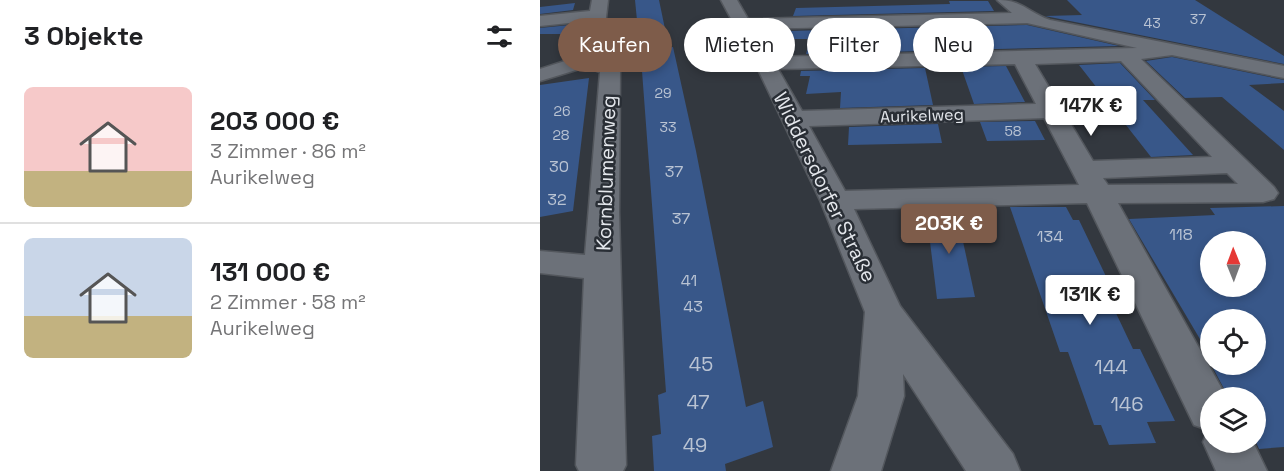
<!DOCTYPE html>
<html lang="de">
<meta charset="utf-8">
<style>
:root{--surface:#fff;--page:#f6f6f6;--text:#202124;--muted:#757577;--line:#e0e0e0;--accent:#7e5c4a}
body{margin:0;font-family:"Space Grotesk",sans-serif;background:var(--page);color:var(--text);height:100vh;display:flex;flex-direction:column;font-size:22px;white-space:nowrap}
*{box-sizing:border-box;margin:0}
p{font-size:20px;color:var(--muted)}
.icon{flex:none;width:33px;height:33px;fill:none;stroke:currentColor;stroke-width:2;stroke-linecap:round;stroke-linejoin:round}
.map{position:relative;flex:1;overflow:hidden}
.panel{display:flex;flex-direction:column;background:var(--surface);width:540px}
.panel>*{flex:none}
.top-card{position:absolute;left:18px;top:18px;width:570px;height:54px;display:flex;gap:12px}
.needle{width:39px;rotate:359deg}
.buttons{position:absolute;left:660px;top:231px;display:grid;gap:12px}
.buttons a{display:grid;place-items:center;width:66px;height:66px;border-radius:50%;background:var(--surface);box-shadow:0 3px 9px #0003;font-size:30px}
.price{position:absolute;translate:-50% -51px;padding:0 14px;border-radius:6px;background:#fff;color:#222;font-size:20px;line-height:39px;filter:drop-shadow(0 2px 3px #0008)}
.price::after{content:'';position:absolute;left:50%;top:36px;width:18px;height:14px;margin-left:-9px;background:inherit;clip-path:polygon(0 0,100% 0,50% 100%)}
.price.on{background:var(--accent);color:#fff}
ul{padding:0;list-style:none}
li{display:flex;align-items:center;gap:18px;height:150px;padding:0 24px}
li+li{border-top:2px solid var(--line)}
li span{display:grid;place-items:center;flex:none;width:168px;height:120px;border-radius:9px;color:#555}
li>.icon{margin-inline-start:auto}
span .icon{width:72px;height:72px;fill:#fffc;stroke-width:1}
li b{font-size:26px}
h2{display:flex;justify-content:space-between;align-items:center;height:72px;padding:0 24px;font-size:26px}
.chip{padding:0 21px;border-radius:27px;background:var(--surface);box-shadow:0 3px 9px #0003;font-size:21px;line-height:54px}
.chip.on{background:var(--accent);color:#fff}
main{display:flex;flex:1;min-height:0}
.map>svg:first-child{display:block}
.building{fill:#385789;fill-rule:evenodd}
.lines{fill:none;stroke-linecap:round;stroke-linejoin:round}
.minor-casing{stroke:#53575d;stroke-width:3}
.minor{fill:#6c7179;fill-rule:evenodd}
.labels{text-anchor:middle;stroke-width:5;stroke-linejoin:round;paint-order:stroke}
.far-number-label{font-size:14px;fill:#b9c3d3}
.far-street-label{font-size:16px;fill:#e4e7ec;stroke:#292e35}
.number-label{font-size:16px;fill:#b9c3d3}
.street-label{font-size:20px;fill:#e4e7ec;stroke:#292e35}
.near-number-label{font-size:20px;fill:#b9c3d3}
</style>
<main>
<section class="panel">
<h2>3 Objekte<svg class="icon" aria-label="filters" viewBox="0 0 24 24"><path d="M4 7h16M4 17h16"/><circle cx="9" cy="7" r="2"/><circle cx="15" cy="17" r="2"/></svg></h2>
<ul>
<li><span style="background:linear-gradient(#f6c9c9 70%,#c2b280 0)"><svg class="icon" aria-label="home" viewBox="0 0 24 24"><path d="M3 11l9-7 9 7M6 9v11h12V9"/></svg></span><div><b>203 000 €</b><p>3 Zimmer · 86 m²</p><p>Aurikelweg</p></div></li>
<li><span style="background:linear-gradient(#c9d6e8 65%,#c2b280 0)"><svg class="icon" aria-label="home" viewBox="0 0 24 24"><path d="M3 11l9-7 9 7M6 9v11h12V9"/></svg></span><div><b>131 000 €</b><p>2 Zimmer · 58 m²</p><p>Aurikelweg</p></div></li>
</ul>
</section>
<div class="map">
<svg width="744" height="471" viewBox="0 0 744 471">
<rect width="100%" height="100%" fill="#33383f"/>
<path class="building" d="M95 0H119L129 48 133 47 156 151 206 407 223 401 233 447 185 464 186 471H114L112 436 121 434 118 395 126 392 102 71Z
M527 0H655L744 56V64L505 16 542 15Z
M409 1H448L454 11 253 16 256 8 410 4Z
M35 3 33 10 0 14V7Z
M30 25 28 34H0V28Z
M487 25 579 46 415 50 411 38 381 46 382 51 266 54 270 39H244L247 31Z
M632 57 744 80V83L709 85 744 111V150L682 97 645 98 606 61Z
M580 63 615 100H603L653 155 611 157 539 65Z
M466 66 485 102 434 104 421 67Z
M385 68 393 105 300 108 301 92 266 94 270 76H260L261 71Z
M49 78 33 211 0 217V85Z
M495 121 505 140 447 141 440 122Z
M398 124 402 143 308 145 309 127Z
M744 206V447L719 449 716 442V398H689L673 368H678L676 364H716V320H670V356L589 219 675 215 670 208ZM670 242H716V286H670Z
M470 207H526L533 220H539L573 291 566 292 593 349H600L635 421 607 422 616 443 569 445 561 425H554L528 352H520Z
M386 209H416L435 297 397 299Z"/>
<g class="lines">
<g class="minor-casing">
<path id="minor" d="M52 0H68L62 52 58 57 77 65 80 69 79 212 86 465 83 471H39L36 465 44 278 0 273V251L45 255 60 72 46 67 0 81V69L28 60 43 51 48 21 0 26V16L50 11Z
M181 0H197L208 19 472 13 457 0C483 0 487 12 510 20L744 66V78L632 55 601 59 734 187 738 193 734 199 723 202 578 203 687 398H670V442H713L727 471H676L663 442 668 430 654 425 547 203 314 209 360 306 473 454 480 471H426L363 374 364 396 341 471H291L318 396 325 312 280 200 215 63ZM487 23 597 48 231 57 214 29ZM581 61 672 157 553 161 495 64ZM475 64 496 104 262 111 238 69ZM504 118 539 185 305 191 269 126ZM687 173 698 184 568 185 563 178Z"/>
</g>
<use href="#minor" class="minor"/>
</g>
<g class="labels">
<g class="far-number-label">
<text x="658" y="24">37</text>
<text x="612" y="28">43</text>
<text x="123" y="98">29</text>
<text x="22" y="116">26</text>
<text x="128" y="132">33</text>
<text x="473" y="136">58</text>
<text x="21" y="140">28</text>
</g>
<g class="far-street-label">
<text transform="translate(382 115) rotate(-2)" y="6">Aurikelweg</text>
</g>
<g class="number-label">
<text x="19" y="172">30</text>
<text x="134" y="177">37</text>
<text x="17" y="205">32</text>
<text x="141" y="224">37</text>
<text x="641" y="240">118</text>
<text x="510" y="242">134</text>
<text x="149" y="286">41</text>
<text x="153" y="312">43</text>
</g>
<g class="street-label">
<text transform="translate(66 173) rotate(-88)" y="7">Kornblumenweg</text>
<text transform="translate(285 187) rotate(64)" y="7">Widdersdorfer Straße</text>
</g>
<g class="near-number-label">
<text x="161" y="371">45</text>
<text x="571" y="374">144</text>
<text x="158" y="409">47</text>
<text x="587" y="411">146</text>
<text x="155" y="452">49</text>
</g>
</g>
</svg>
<div class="buttons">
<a><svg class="needle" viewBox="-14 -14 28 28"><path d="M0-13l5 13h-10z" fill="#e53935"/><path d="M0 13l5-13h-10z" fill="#757577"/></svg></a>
<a><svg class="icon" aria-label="locate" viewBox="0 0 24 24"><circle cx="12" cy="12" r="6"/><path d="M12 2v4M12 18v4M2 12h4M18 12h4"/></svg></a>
<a><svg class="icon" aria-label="layers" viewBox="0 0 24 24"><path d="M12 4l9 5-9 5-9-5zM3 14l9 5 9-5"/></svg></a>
</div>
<b class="price" style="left:551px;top:137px">147K €</b>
<b class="price on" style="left:409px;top:255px">203K €</b>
<b class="price" style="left:550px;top:326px">131K €</b>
<div class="top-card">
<a class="chip on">Kaufen</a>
<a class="chip">Mieten</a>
<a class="chip">Filter</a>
<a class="chip">Neu</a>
</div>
</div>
</main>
